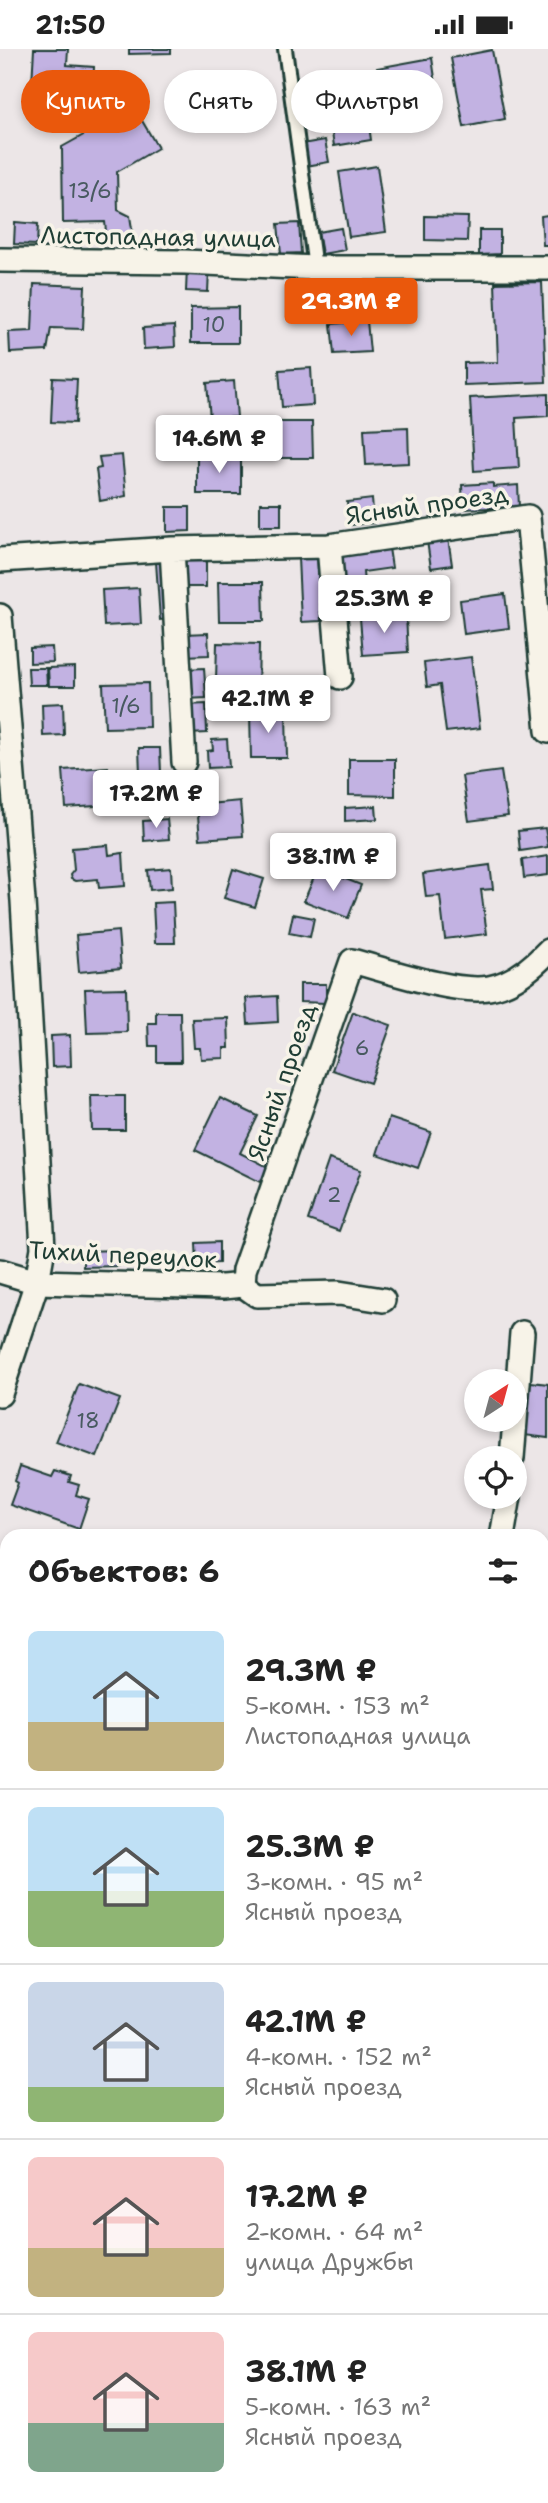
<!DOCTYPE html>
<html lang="ru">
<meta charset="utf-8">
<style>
:root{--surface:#fff;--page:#f6f6f6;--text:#222;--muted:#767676;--line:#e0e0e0;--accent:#ea580c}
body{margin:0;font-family:"Shantell Sans",sans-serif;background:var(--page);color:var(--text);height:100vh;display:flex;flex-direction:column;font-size:26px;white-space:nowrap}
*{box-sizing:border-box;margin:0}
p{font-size:23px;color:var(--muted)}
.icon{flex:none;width:38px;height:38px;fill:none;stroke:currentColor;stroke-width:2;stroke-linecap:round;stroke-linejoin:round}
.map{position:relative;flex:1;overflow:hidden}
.side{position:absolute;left:0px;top:1480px;width:550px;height:975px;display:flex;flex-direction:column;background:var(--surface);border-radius:21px 21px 0 0;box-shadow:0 4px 10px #0003}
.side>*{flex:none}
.hud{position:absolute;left:21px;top:21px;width:508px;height:63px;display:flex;gap:14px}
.needle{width:46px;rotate:36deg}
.tools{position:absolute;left:464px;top:1320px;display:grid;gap:14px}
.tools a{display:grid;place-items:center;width:63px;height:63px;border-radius:50%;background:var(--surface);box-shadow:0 4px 10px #0003;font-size:35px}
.price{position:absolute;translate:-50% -60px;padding:0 16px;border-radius:7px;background:#fff;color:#222;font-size:23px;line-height:46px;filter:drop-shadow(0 2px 4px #0008)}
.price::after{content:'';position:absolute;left:50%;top:42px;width:21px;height:16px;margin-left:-10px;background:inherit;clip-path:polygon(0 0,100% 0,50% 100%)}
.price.selected{background:var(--accent);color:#fff}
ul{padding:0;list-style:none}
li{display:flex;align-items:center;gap:21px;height:175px;padding:0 28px}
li+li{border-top:2px solid var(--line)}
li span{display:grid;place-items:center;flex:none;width:196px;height:140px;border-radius:10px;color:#555}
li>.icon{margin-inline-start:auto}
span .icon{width:84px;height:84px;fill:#fffc;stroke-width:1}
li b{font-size:30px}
h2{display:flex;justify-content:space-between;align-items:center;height:84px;padding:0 28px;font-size:30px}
.pill{padding:0 24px;border-radius:32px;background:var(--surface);box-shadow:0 4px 10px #0003;font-size:24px;line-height:63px}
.pill.selected{background:var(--accent);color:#fff}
.status{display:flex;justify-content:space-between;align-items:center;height:49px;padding:0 35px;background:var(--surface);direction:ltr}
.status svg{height:19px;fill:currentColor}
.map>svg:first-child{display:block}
.building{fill:#c2b2e2;stroke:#1f3d34;stroke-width:2}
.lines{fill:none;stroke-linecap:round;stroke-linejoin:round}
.service-casing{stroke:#1f3d34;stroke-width:18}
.minor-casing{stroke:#1f3d34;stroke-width:28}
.service{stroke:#f7f3e8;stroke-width:12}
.minor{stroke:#f7f3e8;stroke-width:23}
.labels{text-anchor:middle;stroke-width:7;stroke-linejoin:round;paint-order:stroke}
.number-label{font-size:21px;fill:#485a60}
.street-label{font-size:24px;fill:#1f3d34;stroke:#f7f3e8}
</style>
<div class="status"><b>21:50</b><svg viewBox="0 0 49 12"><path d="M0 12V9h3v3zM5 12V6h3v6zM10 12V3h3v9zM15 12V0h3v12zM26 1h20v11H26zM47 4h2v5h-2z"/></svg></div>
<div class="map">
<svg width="548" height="2454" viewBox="0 0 548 2454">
<rect width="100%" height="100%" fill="#ece6e7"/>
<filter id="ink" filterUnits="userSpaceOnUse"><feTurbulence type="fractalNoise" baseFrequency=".0143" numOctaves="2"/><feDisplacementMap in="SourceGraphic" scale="14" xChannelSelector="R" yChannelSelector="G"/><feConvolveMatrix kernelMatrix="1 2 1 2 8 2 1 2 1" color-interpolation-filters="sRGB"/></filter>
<g filter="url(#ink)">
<path class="building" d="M34 0H68L67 16 94 18 93 38 32 35Z
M129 0H171V4L129 5Z
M492 1 505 70 464 78 451 9Z
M432 9 436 36 382 46 377 19Z
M362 26 371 91 334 97 324 31Z
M134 58 158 99 117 123 118 161 130 167 132 180 128 185 116 189 106 182 105 173 63 174 62 98Z
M325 91 329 113 306 117 302 95Z
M377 117 386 183 349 188 339 123Z
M548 166V196H543L541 167Z
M425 167 468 168 467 192 425 191Z
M15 173 38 175 37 196 14 195Z
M299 174 301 204 281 205 278 175Z
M341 179 345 201 322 205 318 183Z
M479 181H500V205L479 206Z
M187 219 209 221 208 243 186 242Z
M542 233 546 333 464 336V314L498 313 495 234Z
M34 235 85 237 83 280 51 279 47 302 10 304 9 283 32 282Z
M238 258V294H191V259Z
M367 272 370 303 334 305 331 275Z
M174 277 175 298 144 300 143 279Z
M311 319 313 356 282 358 279 321Z
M53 329 77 330 75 374 51 373Z
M234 332 237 368 210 370 207 334Z
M548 345V367L516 369 519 419 474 422 470 349Z
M268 373H312L313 409H269Z
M408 378 409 414 366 416 364 380Z
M122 406 126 447 100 452 96 420 101 419 99 408Z
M197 408H241V445H197Z
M493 434V438L518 436 519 458 463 460 462 436Z
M372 450 374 474 350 476 347 453Z
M260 454H281V477H260Z
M167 458H190V482L167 483Z
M448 489 452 516 431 519 427 492Z
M389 499 392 519 363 523 364 534 343 537 339 506Z
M317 508 321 572 301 573 298 509Z
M181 509H206V538H181Z
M166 512 169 570 160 571 156 513Z
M218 533H263L264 572H219Z
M139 539 141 575 104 577 102 541Z
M505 545 509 579 464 585 460 551Z
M406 567 408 603 363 606 360 569Z
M208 584 209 606 184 607 183 585Z
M217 594 259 595 258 642H224V631H216Z
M52 598 53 613 30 614V599Z
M471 608 480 679 446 683 440 636 427 638 424 614Z
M75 618V637H49L48 619Z
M28 619H46L47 636H29Z
M204 619 206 649 187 650 186 620Z
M148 634 149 678 105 679 103 635Z
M63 654 64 686 43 687 42 655Z
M206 655 207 684 189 685 187 656Z
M250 663H286L287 709H251Z
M227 690 229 718 208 719 207 702 213 701 212 691Z
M139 699H160L162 749 141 750Z
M349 710H395V747L349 746Z
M108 718 111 756 66 759 63 721Z
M501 722 508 767 469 772 462 727Z
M193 725 195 755H174L173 726Z
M240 752 243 787 200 790 197 756Z
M376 757 377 770 345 772V759Z
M167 770 169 790 144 792 143 772Z
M545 779 548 798 520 802 518 782Z
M108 796 109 806 123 804 125 837 99 839 98 830 75 832 71 830 70 826 74 821 72 799Z
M548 807V826L524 829 522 811Z
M490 816 493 840 481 841 487 885 445 890 440 847 426 848 423 825Z
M171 819 172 839 150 841 148 821Z
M318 819 361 836 348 869 304 852Z
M233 820 264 830 255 858 224 849Z
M173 853 175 894H155L153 854Z
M293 865 314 869 310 888 289 884Z
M118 882 121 919 79 923 76 886Z
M300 935H326V954L300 953Z
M126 939 127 983 87 984 85 940Z
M277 947 278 973 248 975 246 949Z
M156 963H180L181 1013H157V997H149L148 974H156Z
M353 963 391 976 370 1034 332 1021Z
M228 969 229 999H224V1009L201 1010 200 999H194L192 970Z
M70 986 71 1017 52 1018 51 987Z
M91 1047H125V1081H92Z
M220 1049 258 1067 240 1104 270 1119 262 1134 195 1101Z
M389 1069 431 1083 418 1119 377 1105Z
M329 1110 361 1121 339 1182 308 1171Z
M219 1193V1214L197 1215 196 1194Z
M118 1201 119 1217 83 1218V1202Z
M531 1333 548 1335V1389L524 1386Z
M79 1335 120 1350 97 1408 56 1393Z
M20 1417 52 1428 55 1422 71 1427 69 1433 79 1436 76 1446 89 1450 79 1480 10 1456 18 1434 15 1432Z
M542 1571 548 1573 542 1591Z
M0 1599 7 1602V1614L0 1633Z
M548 1706V1749L542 1747V1727Z
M0 1792 6 1793 0 1816Z
M544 1811 548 1812V1856L542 1854Z
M0 1983 7 1984 3 2033H0Z
M0 2104 7 2106V2154L0 2152Z
M542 2361H548V2400L542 2399Z
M542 2432 548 2433V2454H518L519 2448H542Z
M292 2448H328L327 2454H291Z"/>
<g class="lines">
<g class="service-casing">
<path id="service" d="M285 0 315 219"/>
</g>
<g class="minor-casing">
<path id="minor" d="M0 211 185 213 315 219H548
M329 497 340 628
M172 500 184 713
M0 511 172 500 329 497 528 468 548 682
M0 567 23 852 43 1199 37 1233 0 1345
M0 1222 37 1233 223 1238 243 1236
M383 1251 339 1244 257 1246 243 1236 244 1221 352 912C386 921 456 945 489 939 512 935 533 918 548 902
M512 1409 522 1284
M502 1488 509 1447
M542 1904H548
M0 1941 7 1938
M542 2121 548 2120
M110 2454V2448
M261 2454 262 2448"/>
</g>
<use href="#service" class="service"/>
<use href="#minor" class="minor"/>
</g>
</g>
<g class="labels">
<g class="number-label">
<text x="90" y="149">13/6</text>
<text x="214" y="283">10</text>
<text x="126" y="664">1/6</text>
<text x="362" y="1006">6</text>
<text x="334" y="1153">2</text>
<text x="88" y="1379">18</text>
</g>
<g class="street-label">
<text transform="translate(158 188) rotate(1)" y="8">Листопадная улица</text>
<text transform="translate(427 456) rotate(-8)" y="8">Ясный проезд</text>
<text transform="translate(282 1033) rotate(-71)" y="8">Ясный проезд</text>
<text transform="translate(123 1206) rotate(3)" y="8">Тихий переулок</text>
</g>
</g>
</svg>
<div class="tools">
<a><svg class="needle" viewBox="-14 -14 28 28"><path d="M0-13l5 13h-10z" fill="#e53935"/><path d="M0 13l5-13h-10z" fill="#767676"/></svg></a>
<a><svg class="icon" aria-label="locate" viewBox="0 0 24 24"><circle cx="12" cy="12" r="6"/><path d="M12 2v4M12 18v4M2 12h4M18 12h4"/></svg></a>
</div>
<b class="price selected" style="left:351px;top:289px">29.3M ₽</b>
<b class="price" style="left:219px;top:426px">14.6M ₽</b>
<b class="price" style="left:384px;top:586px">25.3M ₽</b>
<b class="price" style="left:268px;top:686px">42.1M ₽</b>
<b class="price" style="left:156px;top:781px">17.2M ₽</b>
<b class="price" style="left:333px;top:844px">38.1M ₽</b>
<div class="hud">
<a class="pill selected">Купить</a>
<a class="pill">Снять</a>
<a class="pill">Фильтры</a>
</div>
<section class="side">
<h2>Объектов: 6<svg class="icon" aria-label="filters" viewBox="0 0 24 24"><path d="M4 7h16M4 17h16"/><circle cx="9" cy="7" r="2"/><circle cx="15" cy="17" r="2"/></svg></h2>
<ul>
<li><span style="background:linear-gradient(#bfe0f5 65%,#c2b280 0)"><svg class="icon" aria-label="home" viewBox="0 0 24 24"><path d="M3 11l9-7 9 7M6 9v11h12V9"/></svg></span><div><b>29.3M ₽</b><p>5-комн. · 153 m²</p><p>Листопадная улица</p></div></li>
<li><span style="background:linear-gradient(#bfe0f5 60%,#8fb573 0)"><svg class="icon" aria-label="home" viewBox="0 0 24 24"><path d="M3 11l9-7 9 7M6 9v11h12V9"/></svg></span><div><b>25.3M ₽</b><p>3-комн. · 95 m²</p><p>Ясный проезд</p></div></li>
<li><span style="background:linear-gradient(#c9d6e8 75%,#8fb573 0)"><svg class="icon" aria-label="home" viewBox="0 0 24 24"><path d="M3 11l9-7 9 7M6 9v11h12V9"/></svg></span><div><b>42.1M ₽</b><p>4-комн. · 152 m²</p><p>Ясный проезд</p></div></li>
<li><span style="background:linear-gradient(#f6c9c9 65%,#c2b280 0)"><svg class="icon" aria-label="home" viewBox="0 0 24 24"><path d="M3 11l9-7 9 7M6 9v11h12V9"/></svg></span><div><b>17.2M ₽</b><p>2-комн. · 64 m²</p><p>улица Дружбы</p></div></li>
<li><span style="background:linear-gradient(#f6c9c9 65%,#7fa58c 0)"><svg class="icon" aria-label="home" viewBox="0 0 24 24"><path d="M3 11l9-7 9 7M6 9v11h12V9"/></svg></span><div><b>38.1M ₽</b><p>5-комн. · 163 m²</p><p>Ясный проезд</p></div></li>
</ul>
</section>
</div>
